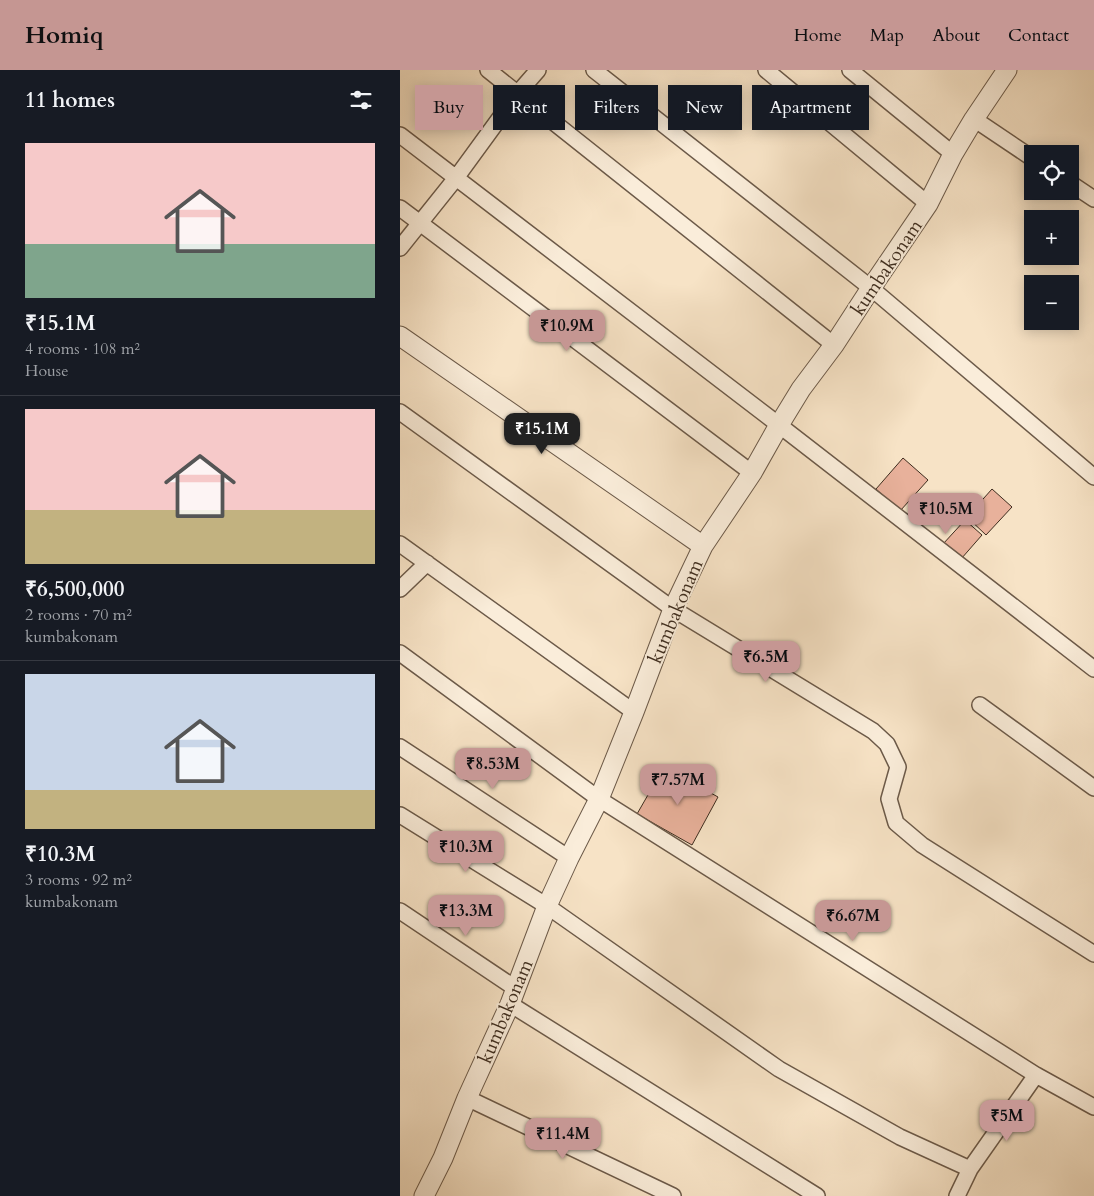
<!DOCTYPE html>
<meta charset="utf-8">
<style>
:root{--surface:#171b24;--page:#20242c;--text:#f1f3f6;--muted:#9ea1a6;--line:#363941;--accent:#c59692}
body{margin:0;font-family:Cardo,serif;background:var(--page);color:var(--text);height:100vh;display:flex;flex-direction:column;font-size:19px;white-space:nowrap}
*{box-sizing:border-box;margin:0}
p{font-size:16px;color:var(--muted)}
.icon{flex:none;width:28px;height:28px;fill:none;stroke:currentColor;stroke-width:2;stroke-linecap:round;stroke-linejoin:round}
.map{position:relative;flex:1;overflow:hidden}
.side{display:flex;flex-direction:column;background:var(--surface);width:400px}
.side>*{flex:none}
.banner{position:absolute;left:15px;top:15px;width:475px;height:45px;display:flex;gap:10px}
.fabs{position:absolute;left:624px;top:75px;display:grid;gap:10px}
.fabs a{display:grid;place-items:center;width:55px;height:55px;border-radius:0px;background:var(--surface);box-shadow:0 2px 12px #0003;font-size:25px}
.price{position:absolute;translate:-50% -42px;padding:0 11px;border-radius:10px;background:var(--accent);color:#111;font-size:16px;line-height:32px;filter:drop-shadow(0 1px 2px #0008)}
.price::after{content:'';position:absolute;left:50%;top:30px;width:15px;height:11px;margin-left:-8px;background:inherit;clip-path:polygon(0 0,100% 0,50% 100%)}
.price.on{background:#222;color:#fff}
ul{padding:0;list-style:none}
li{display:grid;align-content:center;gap:10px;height:265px;padding:0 25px}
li+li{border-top:1px solid var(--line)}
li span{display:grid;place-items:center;height:155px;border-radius:0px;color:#555}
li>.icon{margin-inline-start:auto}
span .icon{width:90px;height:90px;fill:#fffc;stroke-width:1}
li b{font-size:21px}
h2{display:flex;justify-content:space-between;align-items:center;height:60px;padding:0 25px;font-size:21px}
.pill{padding:0 18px;border-radius:0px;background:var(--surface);box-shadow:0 2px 12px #0003;font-size:18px;line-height:45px}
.pill.on{background:var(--accent);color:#111}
header{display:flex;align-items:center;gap:30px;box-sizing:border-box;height:70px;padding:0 25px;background:var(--accent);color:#111}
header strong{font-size:24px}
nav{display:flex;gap:28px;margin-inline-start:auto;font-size:18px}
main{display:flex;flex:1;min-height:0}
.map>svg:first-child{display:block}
.building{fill:#e8b19b;stroke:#3e2d1f}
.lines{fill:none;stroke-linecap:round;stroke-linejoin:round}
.minor-casing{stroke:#6c5a49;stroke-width:18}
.tertiary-casing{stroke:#6c5a49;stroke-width:21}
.minor{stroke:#faedda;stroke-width:15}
.tertiary{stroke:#faedda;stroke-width:19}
.labels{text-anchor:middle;stroke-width:4;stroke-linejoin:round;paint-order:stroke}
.street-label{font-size:19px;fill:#3e2d1f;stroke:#faedda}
</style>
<header>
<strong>Homiq</strong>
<nav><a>Home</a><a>Map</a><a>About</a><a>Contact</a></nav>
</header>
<main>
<section class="side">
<h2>11 homes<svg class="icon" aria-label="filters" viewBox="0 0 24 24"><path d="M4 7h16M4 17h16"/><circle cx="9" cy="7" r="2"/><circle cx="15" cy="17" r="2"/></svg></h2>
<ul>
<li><span style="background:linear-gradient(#f6c9c9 65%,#7fa58c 0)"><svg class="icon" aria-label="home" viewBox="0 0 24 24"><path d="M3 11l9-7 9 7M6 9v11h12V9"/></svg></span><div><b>₹15.1M</b><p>4 rooms · 108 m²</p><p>House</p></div></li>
<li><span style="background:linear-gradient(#f6c9c9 65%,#c2b280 0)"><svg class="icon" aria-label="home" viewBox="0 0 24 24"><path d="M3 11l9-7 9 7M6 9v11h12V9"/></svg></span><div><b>₹6,500,000</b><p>2 rooms · 70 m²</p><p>kumbakonam</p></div></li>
<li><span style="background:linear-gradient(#c9d6e8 75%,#c2b280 0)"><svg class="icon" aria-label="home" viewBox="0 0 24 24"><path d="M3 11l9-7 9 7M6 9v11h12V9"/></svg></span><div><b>₹10.3M</b><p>3 rooms · 92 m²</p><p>kumbakonam</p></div></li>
</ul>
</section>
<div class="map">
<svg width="694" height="1126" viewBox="0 0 694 1126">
<rect width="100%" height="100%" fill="#f7e3c6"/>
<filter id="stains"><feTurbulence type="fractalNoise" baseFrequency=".004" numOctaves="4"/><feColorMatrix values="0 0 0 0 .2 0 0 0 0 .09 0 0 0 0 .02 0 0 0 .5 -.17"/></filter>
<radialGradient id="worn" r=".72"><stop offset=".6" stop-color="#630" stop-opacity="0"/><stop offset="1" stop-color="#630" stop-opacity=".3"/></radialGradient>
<path class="building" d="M503 388 528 410 500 441 476 419Z
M592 419 612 437 586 465 567 447Z
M565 450 582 465 561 489 543 474Z
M264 697 318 727 292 775 237 744Z"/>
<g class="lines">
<g class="minor-casing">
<path id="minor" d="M88 0 434 275
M194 0 471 218 694 407
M366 0 528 134
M450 0 553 84
M574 49 632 88
M0 65 379 355 694 599
M670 113 694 129
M0 138 352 403
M0 178 56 108 118 23 138 0
M0 342 273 539 473 661 487 674 498 697 489 729 496 753 522 775 694 884
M0 474 234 642
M0 519 27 493
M0 583 199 729 636 1005 694 1037
M580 635 694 718
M0 677 169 788
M0 745 147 836 379 999 500 1067 570 1099
M0 841 115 918
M110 934 417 1126
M67 1028 273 1126
M557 1126 570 1099 636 1005"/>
</g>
<g class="tertiary-casing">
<path id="tertiary" d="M0 266 303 476
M24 1126 43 1088 67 1028 110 934 147 836 169 788 199 729 234 642 273 539 303 476 352 403 379 355 401 319 434 275 471 218 528 134 553 84 574 49 607 0"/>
</g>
<use href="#minor" class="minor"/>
<use href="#tertiary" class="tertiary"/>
</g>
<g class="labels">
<g class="street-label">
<text transform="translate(486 197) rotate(-56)" y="7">kumbakonam</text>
<text transform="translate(275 541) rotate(-67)" y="7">kumbakonam</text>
<text transform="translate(105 941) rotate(-67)" y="7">kumbakonam</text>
</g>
</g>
<rect width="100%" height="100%" filter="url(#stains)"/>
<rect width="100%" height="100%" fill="url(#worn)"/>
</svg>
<div class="fabs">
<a><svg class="icon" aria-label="locate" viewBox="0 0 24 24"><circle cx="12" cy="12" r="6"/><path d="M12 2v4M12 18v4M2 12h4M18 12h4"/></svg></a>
<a>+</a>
<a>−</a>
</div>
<b class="price" style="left:167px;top:282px">₹10.9M</b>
<b class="price on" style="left:142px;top:385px">₹15.1M</b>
<b class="price" style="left:546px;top:465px">₹10.5M</b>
<b class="price" style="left:366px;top:613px">₹6.5M</b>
<b class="price" style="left:93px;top:720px">₹8.53M</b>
<b class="price" style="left:278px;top:736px">₹7.57M</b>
<b class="price" style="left:66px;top:803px">₹10.3M</b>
<b class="price" style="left:66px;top:867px">₹13.3M</b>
<b class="price" style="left:453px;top:872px">₹6.67M</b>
<b class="price" style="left:607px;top:1072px">₹5M</b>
<b class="price" style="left:163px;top:1090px">₹11.4M</b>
<div class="banner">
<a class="pill on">Buy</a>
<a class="pill">Rent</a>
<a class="pill">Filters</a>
<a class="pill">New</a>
<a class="pill">Apartment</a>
</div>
</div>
</main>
